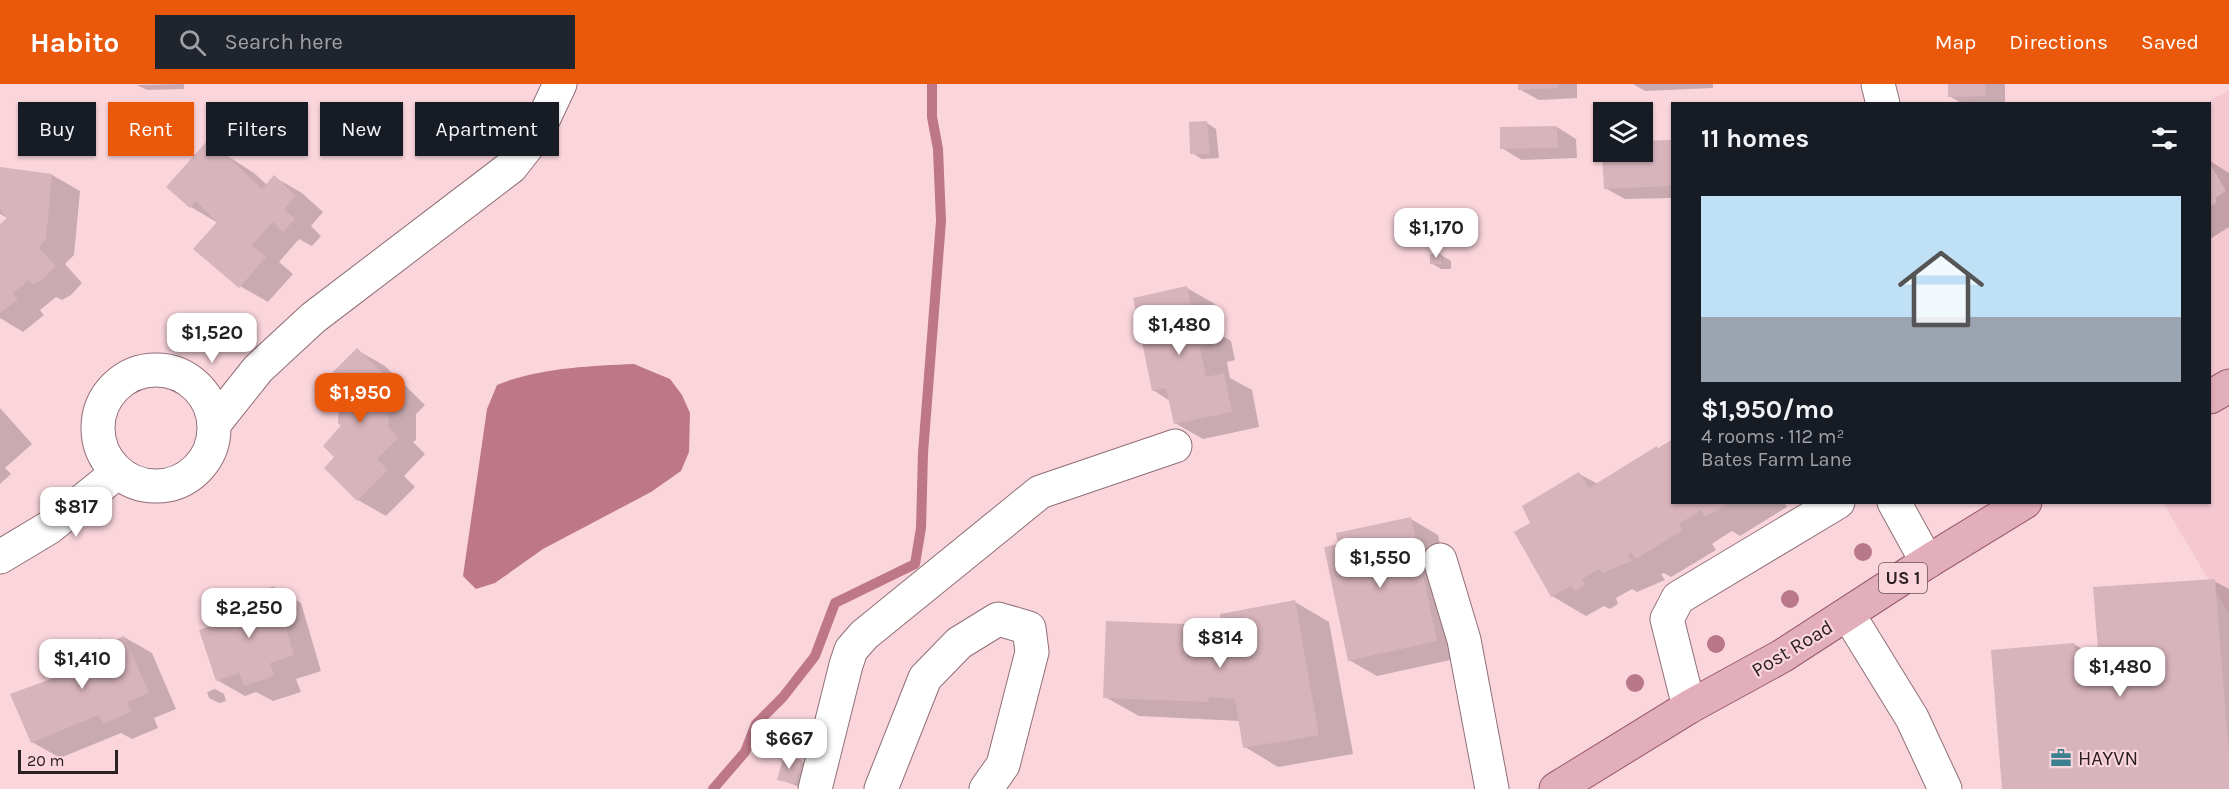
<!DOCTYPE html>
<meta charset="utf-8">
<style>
:root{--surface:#171b24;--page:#20242c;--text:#f1f3f6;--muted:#9ea1a6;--accent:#ea580c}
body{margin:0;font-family:Karla,sans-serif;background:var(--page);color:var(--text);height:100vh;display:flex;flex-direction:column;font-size:22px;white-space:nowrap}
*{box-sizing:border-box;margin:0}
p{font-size:20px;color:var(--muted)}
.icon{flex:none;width:33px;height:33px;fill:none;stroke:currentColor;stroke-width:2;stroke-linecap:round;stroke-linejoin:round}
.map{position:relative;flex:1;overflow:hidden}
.side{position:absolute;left:1671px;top:18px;width:540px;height:402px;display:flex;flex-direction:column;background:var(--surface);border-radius:0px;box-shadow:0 2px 4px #0004}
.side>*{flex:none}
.banner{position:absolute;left:18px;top:18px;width:570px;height:54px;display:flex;gap:12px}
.buttons{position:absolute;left:1593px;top:18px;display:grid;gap:12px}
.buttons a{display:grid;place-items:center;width:60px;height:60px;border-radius:0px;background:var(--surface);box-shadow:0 2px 4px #0004;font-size:30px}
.scale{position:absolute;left:18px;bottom:15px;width:100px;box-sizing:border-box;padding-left:6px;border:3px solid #2d2023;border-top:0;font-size:16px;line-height:21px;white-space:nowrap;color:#2d2023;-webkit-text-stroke:4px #fad5dc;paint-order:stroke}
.price{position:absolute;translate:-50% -51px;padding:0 14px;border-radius:12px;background:#fff;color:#222;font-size:20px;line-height:39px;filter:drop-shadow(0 2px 3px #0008)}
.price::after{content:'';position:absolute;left:50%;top:36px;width:18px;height:14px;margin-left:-9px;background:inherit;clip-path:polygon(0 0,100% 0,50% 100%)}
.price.on{background:var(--accent);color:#fff}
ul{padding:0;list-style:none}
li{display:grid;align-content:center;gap:12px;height:318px;padding:0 30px}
li span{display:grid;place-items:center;height:186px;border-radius:0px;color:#555}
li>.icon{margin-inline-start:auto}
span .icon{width:108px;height:108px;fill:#fffc;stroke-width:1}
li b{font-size:26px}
h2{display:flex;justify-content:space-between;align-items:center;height:72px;padding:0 30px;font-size:26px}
.chip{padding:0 21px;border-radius:0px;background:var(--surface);box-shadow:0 2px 4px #0004;font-size:21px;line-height:54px}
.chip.on{background:var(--accent);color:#fff}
header{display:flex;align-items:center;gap:36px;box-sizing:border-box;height:84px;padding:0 30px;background:var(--accent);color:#fff}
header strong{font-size:28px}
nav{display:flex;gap:33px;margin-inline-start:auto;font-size:21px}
.search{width:420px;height:54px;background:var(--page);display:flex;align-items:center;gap:15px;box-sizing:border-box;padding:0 21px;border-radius:0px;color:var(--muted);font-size:22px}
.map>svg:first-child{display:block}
.built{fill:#f4c7d1}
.water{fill:#be7788}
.shadow{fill:#0003}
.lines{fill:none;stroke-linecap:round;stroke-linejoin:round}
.stream{stroke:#be7788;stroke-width:10}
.building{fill:#d7b3bb}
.minor-casing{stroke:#906f76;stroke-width:35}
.major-casing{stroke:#975969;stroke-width:35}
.minor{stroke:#fff;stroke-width:33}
.major{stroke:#e3aebb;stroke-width:33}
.tree{fill:#b9788a}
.labels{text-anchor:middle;stroke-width:4.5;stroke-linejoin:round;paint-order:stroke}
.shield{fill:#fad5dc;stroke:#6a565a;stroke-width:1.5}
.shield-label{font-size:18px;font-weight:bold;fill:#2d2023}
.street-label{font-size:20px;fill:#2d2023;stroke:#fad5dc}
.poi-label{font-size:20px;fill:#2d2023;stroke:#fad5dc;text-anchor:start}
</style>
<header>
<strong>Habito</strong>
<div class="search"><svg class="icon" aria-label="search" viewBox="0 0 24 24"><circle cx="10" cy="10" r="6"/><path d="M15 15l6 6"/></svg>Search here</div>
<nav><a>Map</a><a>Directions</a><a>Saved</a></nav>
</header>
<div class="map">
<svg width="2229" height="705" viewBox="0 0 2229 705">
<rect width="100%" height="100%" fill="#fad5dc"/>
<path class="built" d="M2229 6V530L2163 419 2210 418V20L2206 19Z"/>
<path class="water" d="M634 280 670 295 682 311 690 329 689 368 681 387 651 408 543 465 495 499 476 505 463 492 487 325 497 301C538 284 589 282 634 280Z"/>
<path class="shadow" d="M184 0V5L147 6 137 1Z
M1519 0H1577V14L1539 16 1519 5Z
M1633 0H1713V4L1645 7Z
M1948 0H2005V20H1963L1949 12Z
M1207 39 1216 45 1219 74 1202 75 1192 69Z
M1557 43 1576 55 1577 74 1521 76 1502 64Z
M1672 57V114L1625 115 1605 104 1604 68H1642V58Z
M207 59 254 89 267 101 274 93 302 109 323 128 311 142 321 152 312 162 299 155 279 178 293 190 268 218 240 202 218 139 191 123Z
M2210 77 2229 89V143L2210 155Z
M0 85 52 91 80 107 74 171 65 180 82 199 71 211 62 216 56 213 40 226 44 231 23 248 0 234V142L9 135 0 130Z
M1441 171 1451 177V185H1441L1431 179Z
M1187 204 1215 220 1221 251 1231 257 1235 276 1227 278 1230 294 1252 306 1259 343 1203 355 1175 339 1170 317 1153 306Z
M357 266 385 282 425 321 416 330V356L413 358 425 370 404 392 415 403 386 432 358 416 326 383 336 373Z
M0 324 32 360 5 384 11 390 0 400Z
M1672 356V418H1784L1787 423 1740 452 1732 447 1716 457 1712 460 1716 466 1671 493 1664 489 1661 490 1665 496 1637 508 1632 505 1616 514 1618 520 1610 525 1604 522 1586 532 1552 512 1516 449 1532 439 1579 390 1598 400Z
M1411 435 1438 451 1464 573 1377 592 1349 576Z
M2214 497 2229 505V705H2003L2074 560 2086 567 2099 566Z
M274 503 301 519 321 587 296 595 301 608 273 617 256 608 245 612 217 596 227 538Z
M1295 518 1329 538 1353 670 1278 683 1245 663 1240 637 1139 632 1105 613 1211 542 1216 545Z
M124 553 152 569 176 625 154 634 158 644 132 655 121 649 60 674 32 658 60 592 78 573 100 555 108 560Z
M215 605 224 610 226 617 219 619 209 614 207 608Z
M801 677 811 683 805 705 779 695Z"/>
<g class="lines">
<path class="stream" d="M713 705 745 668 756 640 783 613 815 572 835 519 915 480 921 444 923 369 941 137 938 65 932 33V0"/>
</g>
<path class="building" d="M1518 0H1558V4L1518 6Z
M1948 0H1985L1986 12 1948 13Z
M1207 37 1210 70H1190L1189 38Z
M1557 42 1558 64 1500 65V43Z
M1672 56V102L1604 105 1602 68H1642V57Z
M207 57 224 73 226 71 262 105 274 91 296 112 284 125 295 135 283 148 273 138 252 161 266 173 239 204 193 165 217 138 196 117 190 124 166 103Z
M2210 80 2226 107 2215 114 2217 118 2210 123Z
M0 83 52 90 46 155 39 164 56 182 43 195 33 201 29 196 13 209 18 215 0 229V140L7 134 0 126Z
M1430 170H1441V180H1430Z
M1187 202 1195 241 1203 239 1208 261 1200 263 1206 293 1224 289 1232 328 1174 340 1166 304 1152 307 1133 214Z
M357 264 398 304 388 313 389 340 387 341 398 354 377 375 388 386 357 417 324 384 334 373 323 362 341 341 338 340 339 315 323 298Z
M1672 356V418H1730L1705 433 1701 426 1679 440 1683 446 1636 475 1632 469 1628 471 1632 477 1602 489 1600 485 1582 495 1585 501 1575 507 1571 502 1551 513 1514 448 1530 439 1522 422 1579 388 1589 404 1657 362 1658 365Z
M1411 433 1437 557 1348 577 1324 463 1338 460 1336 449Z
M2215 495 2229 672V705H2002L1991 566 2074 559 2075 567 2098 565 2093 503Z
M274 502 294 571 270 579 274 592 244 602 239 589 216 597 199 546 225 537 223 530 247 522 243 512Z
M1295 516 1319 651 1243 664 1235 615 1209 613 1208 618 1103 614 1106 537 1212 541 1211 544 1221 542 1220 530Z
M124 552 149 609 127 618 131 628 103 640 99 631 31 659 10 610 59 592 55 582 76 573 72 566 100 554 103 561Z
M784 671 802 676 795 700 777 696Z"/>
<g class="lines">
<g class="minor-casing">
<path id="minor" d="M1878 0 1883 20
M98 344a58 58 0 1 1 116 0a58 58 0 1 1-116 0Z
M215 339 258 285 313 234 511 83 536 51 560 0
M1894 418 1927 478
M0 473 50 443 118 388
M1440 476 1464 556 1492 705
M1848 530 1912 634 1945 705
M1689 623 1667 535 1678 514 1838 418
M815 705 846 581 851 566 864 551 1040 408 1175 362
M881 705 925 594 959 559 998 535 1029 544 1032 568 1003 681 986 705"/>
</g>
<g class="major-casing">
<path id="major" d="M2210 313 2229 302
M1556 705 1689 623 1782 572 1927 478 2025 418"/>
</g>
<use href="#minor" class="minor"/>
<use href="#major" class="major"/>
</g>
<g class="tree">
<circle cx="1863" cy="468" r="9"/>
<circle cx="1790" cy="515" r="9"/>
<circle cx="1716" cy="560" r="9"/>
<circle cx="1635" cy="599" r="9"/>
</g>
<defs>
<g id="office-bare" transform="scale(1.62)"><path d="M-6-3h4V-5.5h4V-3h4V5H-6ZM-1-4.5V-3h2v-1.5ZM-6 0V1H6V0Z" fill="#3d8190" stroke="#fad5dc" stroke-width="2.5" paint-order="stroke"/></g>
</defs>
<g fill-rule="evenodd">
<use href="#office-bare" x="2061" y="674"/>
</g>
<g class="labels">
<rect class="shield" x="1879" y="479" width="48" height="30" rx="4.5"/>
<g class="shield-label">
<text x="1903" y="500">US 1</text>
</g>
<g class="street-label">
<text transform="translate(1792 564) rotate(-31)" y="7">Post Road</text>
</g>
<g class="poi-label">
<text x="2078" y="681">HAYVN</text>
</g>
</g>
</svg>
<div class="buttons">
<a><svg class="icon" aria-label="layers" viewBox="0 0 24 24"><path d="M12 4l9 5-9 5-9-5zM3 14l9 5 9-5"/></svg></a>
</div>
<div class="scale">20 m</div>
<b class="price" style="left:1436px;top:175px">$1,170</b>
<b class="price" style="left:1179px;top:272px">$1,480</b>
<b class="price" style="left:212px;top:280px">$1,520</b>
<b class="price on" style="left:360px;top:340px">$1,950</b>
<b class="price" style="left:76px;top:454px">$817</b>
<b class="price" style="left:1380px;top:505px">$1,550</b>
<b class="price" style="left:249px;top:555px">$2,250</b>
<b class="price" style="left:1220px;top:585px">$814</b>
<b class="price" style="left:82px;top:606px">$1,410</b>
<b class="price" style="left:2120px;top:614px">$1,480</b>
<b class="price" style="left:789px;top:686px">$667</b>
<div class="banner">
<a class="chip">Buy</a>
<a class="chip on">Rent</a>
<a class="chip">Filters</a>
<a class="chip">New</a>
<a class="chip">Apartment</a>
</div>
<section class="side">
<h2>11 homes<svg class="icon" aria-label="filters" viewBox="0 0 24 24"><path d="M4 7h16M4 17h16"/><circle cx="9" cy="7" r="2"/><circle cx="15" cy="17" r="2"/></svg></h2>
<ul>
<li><span style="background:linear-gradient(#bfe0f5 65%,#9aa5b1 0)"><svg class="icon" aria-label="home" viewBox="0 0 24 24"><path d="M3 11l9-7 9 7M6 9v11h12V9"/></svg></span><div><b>$1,950/mo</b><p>4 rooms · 112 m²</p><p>Bates Farm Lane</p></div></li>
</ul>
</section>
</div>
